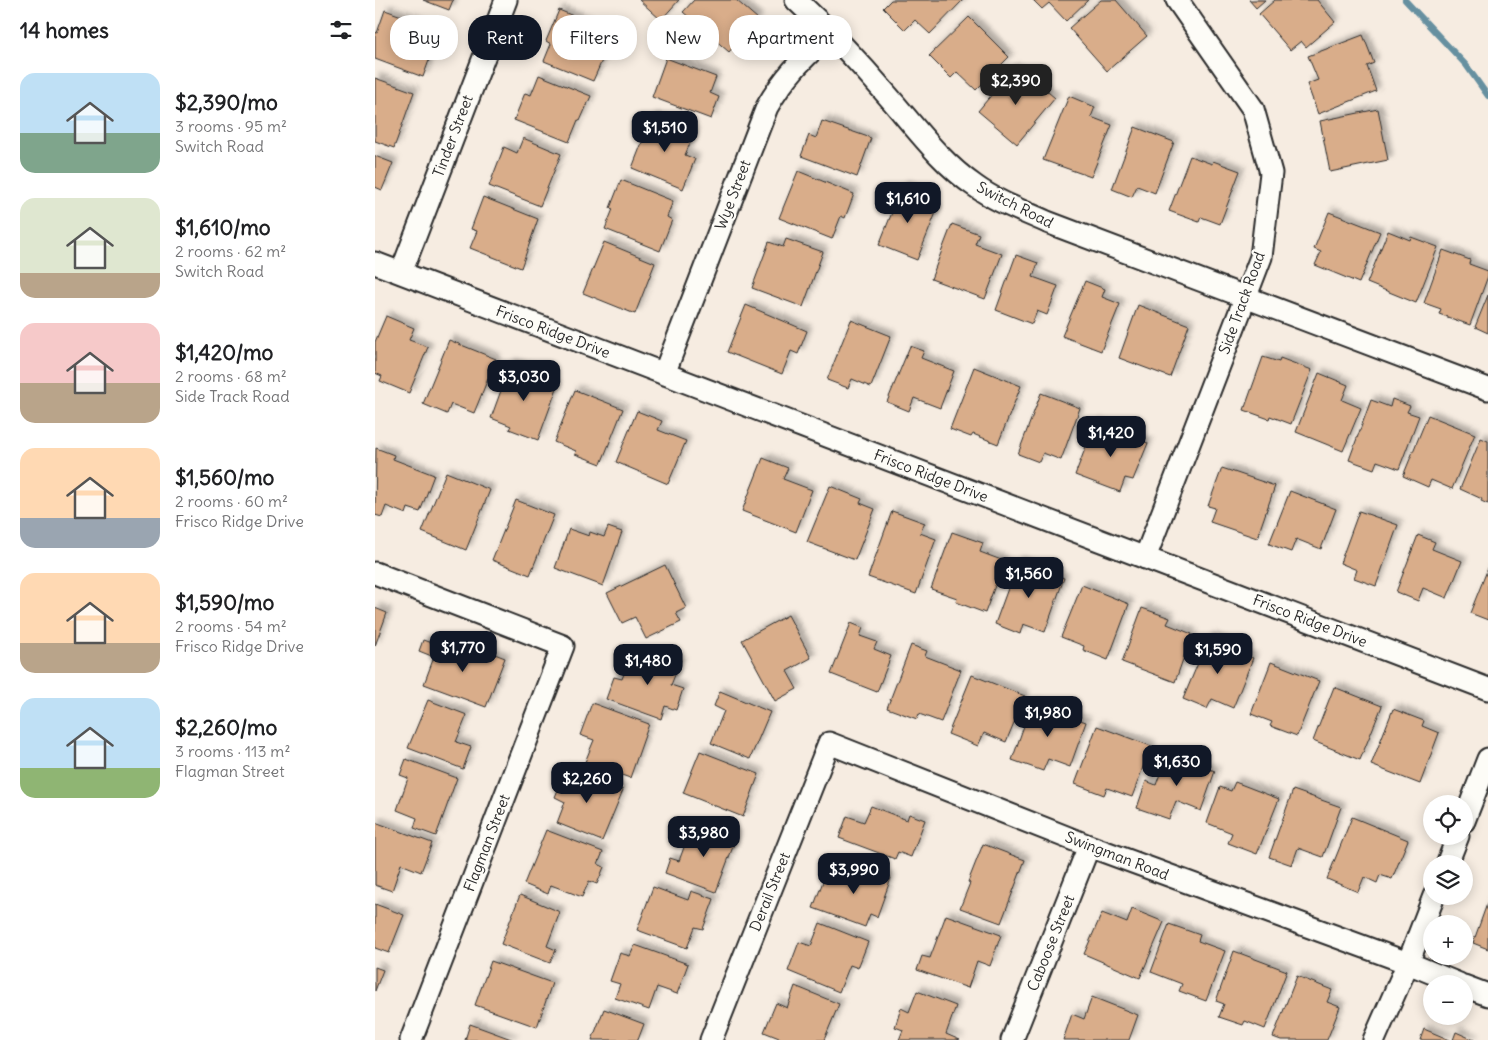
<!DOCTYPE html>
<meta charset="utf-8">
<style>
:root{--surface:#fff;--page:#f6f6f6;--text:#202124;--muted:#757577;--accent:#111827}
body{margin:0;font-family:Delius,sans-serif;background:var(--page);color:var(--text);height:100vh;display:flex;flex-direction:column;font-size:19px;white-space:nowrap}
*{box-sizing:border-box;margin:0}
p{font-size:16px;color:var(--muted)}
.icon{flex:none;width:28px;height:28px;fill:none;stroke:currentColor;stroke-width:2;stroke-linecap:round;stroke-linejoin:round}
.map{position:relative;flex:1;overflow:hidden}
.details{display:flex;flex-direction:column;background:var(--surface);width:375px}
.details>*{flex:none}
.hud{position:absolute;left:15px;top:15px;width:475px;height:45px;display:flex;gap:10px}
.controls{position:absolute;left:1048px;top:795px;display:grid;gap:10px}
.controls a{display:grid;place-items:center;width:50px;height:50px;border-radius:50%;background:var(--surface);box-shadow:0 2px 12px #0003;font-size:25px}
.price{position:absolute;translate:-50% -42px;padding:0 11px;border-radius:10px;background:var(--accent);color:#fff;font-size:16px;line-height:32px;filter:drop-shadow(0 1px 2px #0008)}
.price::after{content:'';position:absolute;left:50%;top:30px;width:15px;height:11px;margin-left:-8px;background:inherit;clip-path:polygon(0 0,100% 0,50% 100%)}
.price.current{background:#222;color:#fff}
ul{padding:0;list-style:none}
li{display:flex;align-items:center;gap:15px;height:125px;padding:0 20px}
li span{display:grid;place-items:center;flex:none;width:140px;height:100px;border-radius:15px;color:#555}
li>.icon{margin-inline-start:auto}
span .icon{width:60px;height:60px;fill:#fffc;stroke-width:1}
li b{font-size:21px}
h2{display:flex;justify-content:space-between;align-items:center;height:60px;padding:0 20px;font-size:21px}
.chip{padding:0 18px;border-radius:20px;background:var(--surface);box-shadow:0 2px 12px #0003;font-size:18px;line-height:45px}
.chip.current{background:var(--accent);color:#fff}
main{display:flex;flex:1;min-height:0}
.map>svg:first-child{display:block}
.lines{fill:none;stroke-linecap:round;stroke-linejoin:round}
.stream{stroke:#6690a0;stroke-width:6}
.building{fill:#d9ad8a;stroke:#2b2b2b;filter:url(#shadow)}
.street-casing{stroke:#2b2b2b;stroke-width:25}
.street{stroke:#fdfcf7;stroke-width:21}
.labels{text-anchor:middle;stroke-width:4.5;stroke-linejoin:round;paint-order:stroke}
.street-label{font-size:15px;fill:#2b2b2b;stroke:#fdfcf7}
</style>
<main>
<section class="details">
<h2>14 homes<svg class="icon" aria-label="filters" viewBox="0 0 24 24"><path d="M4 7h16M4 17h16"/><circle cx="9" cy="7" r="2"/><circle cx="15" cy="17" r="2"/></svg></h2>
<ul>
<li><span style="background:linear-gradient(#bfe0f5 60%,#7fa58c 0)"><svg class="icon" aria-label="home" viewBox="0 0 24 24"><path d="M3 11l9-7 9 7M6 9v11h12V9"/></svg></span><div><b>$2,390/mo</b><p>3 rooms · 95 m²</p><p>Switch Road</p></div></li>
<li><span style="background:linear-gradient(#dfe7d0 75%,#b9a48a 0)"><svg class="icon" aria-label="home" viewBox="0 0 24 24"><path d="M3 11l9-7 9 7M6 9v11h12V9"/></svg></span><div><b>$1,610/mo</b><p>2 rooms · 62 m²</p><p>Switch Road</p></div></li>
<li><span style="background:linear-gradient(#f6c9c9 60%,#b9a48a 0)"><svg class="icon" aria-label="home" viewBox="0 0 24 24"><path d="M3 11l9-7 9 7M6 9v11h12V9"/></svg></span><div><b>$1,420/mo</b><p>2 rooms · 68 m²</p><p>Side Track Road</p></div></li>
<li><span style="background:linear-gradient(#ffd9b3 70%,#9aa5b1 0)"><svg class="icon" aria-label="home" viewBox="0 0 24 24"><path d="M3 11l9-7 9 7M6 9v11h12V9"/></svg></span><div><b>$1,560/mo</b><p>2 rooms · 60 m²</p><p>Frisco Ridge Drive</p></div></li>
<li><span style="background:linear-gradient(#ffd9b3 70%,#b9a48a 0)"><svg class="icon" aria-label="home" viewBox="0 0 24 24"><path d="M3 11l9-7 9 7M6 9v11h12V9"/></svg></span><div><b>$1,590/mo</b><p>2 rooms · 54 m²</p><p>Frisco Ridge Drive</p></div></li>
<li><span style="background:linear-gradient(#bfe0f5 70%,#8fb573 0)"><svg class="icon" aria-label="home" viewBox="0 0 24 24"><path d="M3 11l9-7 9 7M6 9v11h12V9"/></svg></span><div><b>$2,260/mo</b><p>3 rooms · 113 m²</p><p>Flagman Street</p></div></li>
</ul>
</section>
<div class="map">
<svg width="1113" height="1040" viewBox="0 0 1113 1040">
<defs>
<filter id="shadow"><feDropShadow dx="4.5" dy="-4.5" stdDeviation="2.5" flood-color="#0004"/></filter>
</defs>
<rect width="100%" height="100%" fill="#f6ece1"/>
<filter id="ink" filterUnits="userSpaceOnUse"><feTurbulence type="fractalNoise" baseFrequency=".02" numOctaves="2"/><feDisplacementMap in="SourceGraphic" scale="10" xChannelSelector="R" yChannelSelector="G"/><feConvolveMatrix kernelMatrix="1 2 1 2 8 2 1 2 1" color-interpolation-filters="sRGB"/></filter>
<g filter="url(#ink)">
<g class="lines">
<path class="stream" d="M1030 0 1091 65 1113 96"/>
</g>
<path class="building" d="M48 0H78L74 10Z
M264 0H304L286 20Z
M319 0H361L383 19 354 52 308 12Z
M516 0H588L555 34 540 20 530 30 508 8Z
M658 0H713L691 21 674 3 667 9Z
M726 0H741L772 36 732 71 694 28Z
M874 0H890L881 8Z
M900 0H942L960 22 931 47 926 41 915 50 884 14Z
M10 10 65 30 48 77 0 59V32L2 33Z
M184 10 239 33 218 81 169 61 176 44 171 41Z
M594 17 634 57 601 90 582 72 576 78 554 56Z
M988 35 999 63 992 66 1001 91 943 114 932 84 943 80 933 56Z
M291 58 341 77 335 93 344 97 336 119 277 97Z
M639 68 657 84 660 81 680 98 642 144 603 111Z
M164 75 216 96 205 121 203 120 194 142 139 120 150 93 156 95Z
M0 78 39 92 19 148 0 141Z
M694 96 720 107 716 117 737 125 716 177 668 160Z
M1003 109 1013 160 955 172 945 121Z
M277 117 319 134 310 155 320 159 308 189 257 168Z
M447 121 496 138 482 177 426 156 434 135 441 138Z
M760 127 799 142 780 193 762 186 757 197 737 189Z
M148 138 186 154 165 206 114 186 129 147 142 153Z
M0 156 18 163 7 190 0 187Z
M815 156 837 164 838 161 865 171 845 224 826 217 824 222 794 211Z
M423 171 479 194 470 218 466 216 457 239 404 218Z
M246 180 298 201 292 217 297 220 285 251 230 229 238 209 235 208Z
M528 185 549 193 545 203 562 210 542 260 504 245Z
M108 197 163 219 146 268 95 248 102 231 96 229Z
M954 212 1005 232 984 283 940 265 946 252 939 249Z
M577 224 604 234 600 244 627 254 610 299 556 279Z
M1013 231 1035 240 1036 237 1063 247 1041 303 992 283Z
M411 239 448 252 428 307 377 288 394 242 408 247Z
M229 242 280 263 260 314 208 293Z
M1068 250 1095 260 1094 264 1113 271V276L1095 325 1064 314 1066 309 1049 303Z
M641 255 663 263 658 277 683 286 672 315 662 311 657 324 621 310Z
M710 281 730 289 727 297 745 304 726 351 687 336Z
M1113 295V333L1100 327Z
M371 305 432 331 423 354 416 351 407 374 352 352Z
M763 305 814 325 795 377 744 358Z
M11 316 39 328 34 340 53 347 34 393 5 381 7 376 0 373V342Z
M476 320 516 336 496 387 477 379 473 388 452 380Z
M74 340 121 359 99 413 76 404 72 414 48 404Z
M535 346 549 351 546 358 579 371 565 408 539 398 534 411 512 402Z
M888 357 904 362 905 358 937 370 916 424 895 416 894 419 869 410Z
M136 363 169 376 167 382 182 388 163 440 134 429 136 426 116 418Z
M599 367 646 386 623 444 598 434 596 437 575 429Z
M944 373 973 385 967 400 986 408 968 451 921 432Z
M200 390 248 409 226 464 200 454 201 451 179 442Z
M666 393 705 408 686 460 668 453 664 462 643 454Z
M1017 399 1035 406 1032 412 1044 416 1024 469 1002 461 999 469 974 460 996 400 1015 407Z
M262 411 287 421 283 430 311 441 293 484 241 462Z
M1053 415 1100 434 1077 489 1056 480 1053 487 1028 476Z
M720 423 773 443 758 480 750 478 745 492 700 475Z
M1106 438 1113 441V504L1106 501 1107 499 1085 489Z
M1 448 19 455 18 459 59 475 45 512 33 508 31 514 11 506 7 517 0 515Z
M388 458 413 468 408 479 437 490 421 532 367 511Z
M847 468 900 486 882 538 835 522 840 508 833 506Z
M71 472 115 490 91 550 47 532Z
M455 486 487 499 485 503 500 509 480 560 432 542Z
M915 491 961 509 946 549 921 539 916 552 894 544Z
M141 500 179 515 155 575 117 560Z
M517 511 550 523 545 533 561 539 541 594 493 577Z
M984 511 1023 525 1001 586 979 578 982 570 965 563Z
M233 527 247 532 228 586 180 568 194 529 214 536 215 532 229 537Z
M577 532 608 543 605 552 629 561 610 613 581 602 582 598 556 589Z
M1043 535 1060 542 1057 549 1087 561 1072 598 1048 588 1043 601 1021 592Z
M643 561 689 578 670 632 648 624 645 634 620 624Z
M290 565 311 608 301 613 306 622 271 639 260 617 247 623 232 593Z
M1113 568V620L1095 613Z
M707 585 754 604 733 660 708 650 709 646 686 637Z
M0 608 12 613 0 646Z
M767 608 795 618 792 624 817 634 800 682 747 662Z
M413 615 436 658 412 671 422 689 400 701 367 640Z
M476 623 488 628 485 636 502 642 499 649 516 656 502 692 456 674Z
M834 637 855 646 854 648 878 658 858 708 837 699 832 709 808 699Z
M48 640 103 660 107 649 130 658 111 707 49 684 59 657 44 651Z
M536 645 552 651 550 656 586 670 566 722 544 714 542 719 512 708Z
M286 653 306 660 296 685 308 689 301 710 290 706 286 719 231 699 239 677 247 679 252 666 261 670 267 655 283 662Z
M896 662 944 681 922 736 895 726 897 722 876 714Z
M597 675 650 696 631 742 609 733 603 746 573 734Z
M959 687 1007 706 985 760 938 741Z
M345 691 395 712 375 759 336 743 349 711 339 706Z
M53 700 92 715 81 742 96 747 88 769 33 748Z
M217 703 274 724 255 778 210 762 219 740 205 735Z
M657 703 711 722 695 767 673 759 668 771 637 760Z
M1018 709 1049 721 1047 726 1064 733 1045 784 996 765Z
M722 726 776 746 757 797 732 788 729 795 700 784Z
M325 751 384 774 368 817 308 793Z
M792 754 840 771 826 811 801 801 794 819 762 808 771 781 781 785Z
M31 759 82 778 61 836 39 828 42 818 22 810 33 778 25 775Z
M192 768 248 790 227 841 182 823 190 802 180 797Z
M860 782 904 799 882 854 853 843 857 833 832 823 845 787 856 791Z
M918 790 966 807 948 857 923 848 917 865 894 857Z
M496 806 532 820 534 814 550 820 536 857 523 852 520 859 464 838 472 816 489 822Z
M977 817 1033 840 1017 879 1005 875 1002 883 989 877 983 892 952 879Z
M0 822 57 843 46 872 26 864 17 891 0 885Z
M340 827 362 836 341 892 290 873 295 858 304 861 316 828 337 836Z
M171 830 228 852 223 864 229 867 222 884 214 881 207 897 176 885 173 894 149 884Z
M608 844 650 860 626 923 585 908 595 883 593 882Z
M476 863 516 878 502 917 495 914 490 927 438 908 450 876 469 883Z
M278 887 313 900 316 891 339 899 328 929 320 927 312 948 262 930Z
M145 895 185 912 172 946 181 950 175 963 126 944Z
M1113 901V949L1098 943Z
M0 904 29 915 14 953 0 948Z
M757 909 789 922 765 978 709 954 727 913 752 923Z
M571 915 626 935 615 966 602 961 593 988 542 970 547 956 555 958Z
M445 923 493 942 483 968 475 965 464 992 413 971 424 942 436 946Z
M794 924 825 935 823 941 850 951 831 1001 804 991 807 984 776 972Z
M260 945 313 964 302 994 282 987 274 1010 240 998 245 984 235 981 245 953 255 956Z
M859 951 912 971 890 1029 870 1021 868 1025 844 1017 849 1004 841 1001Z
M116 961 177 983 162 1027 100 1005Z
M0 967 8 970 0 991Z
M922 976 957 990 952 1002 965 1007 952 1040H906L898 1037Z
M420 986 464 1004 449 1040H409L389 1032 401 1003 412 1008Z
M542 991 581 1006 571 1034 585 1040H524L528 1030 520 1027 526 1008 534 1012Z
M717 997 763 1015 754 1040H688L697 1014 709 1019Z
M229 1009 269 1024 263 1040H217Z
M95 1024 139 1040H90Z
M1049 1029 1075 1040H1045Z
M1081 1032 1099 1040H1078Z"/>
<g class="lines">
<g class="street-casing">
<path id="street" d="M421 0C454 30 484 62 513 96 540 127 566 163 600 186 622 202 648 211 672 222L1113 389
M0 263 1113 689
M26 273 131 0
M289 374 392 107C410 75 429 58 455 33
M770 558 886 257 896 173 878 109 802 0
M0 573 188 646 36 1040
M1089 821 1113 759
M1072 864 1083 836
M1089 986 1113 995
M336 1040 454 743 714 846 1033 963 1084 984
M637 1040 714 846
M999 1040 1033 963 1059 896"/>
</g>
<use href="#street" class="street"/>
</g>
</g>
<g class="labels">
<g class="street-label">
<text transform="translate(78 136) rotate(-69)" y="5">Tinder Street</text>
<text transform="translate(358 195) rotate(-69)" y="5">Wye Street</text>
<text transform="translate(640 205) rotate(27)" y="5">Switch Road</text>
<text transform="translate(867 303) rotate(-70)" y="5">Side Track Road</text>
<text transform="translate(178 332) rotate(21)" y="5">Frisco Ridge Drive</text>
<text transform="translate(556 476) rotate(21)" y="5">Frisco Ridge Drive</text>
<text transform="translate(935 621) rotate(21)" y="5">Frisco Ridge Drive</text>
<text transform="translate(112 843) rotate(-69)" y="5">Flagman Street</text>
<text transform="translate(742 856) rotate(21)" y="5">Swingman Road</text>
<text transform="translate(395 892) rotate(-68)" y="5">Derail Street</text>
<text transform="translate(676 943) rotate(-68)" y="5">Caboose Street</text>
</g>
</g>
</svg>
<div class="controls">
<a><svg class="icon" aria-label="locate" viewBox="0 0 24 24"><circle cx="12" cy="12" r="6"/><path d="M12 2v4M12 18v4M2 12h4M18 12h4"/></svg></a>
<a><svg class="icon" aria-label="layers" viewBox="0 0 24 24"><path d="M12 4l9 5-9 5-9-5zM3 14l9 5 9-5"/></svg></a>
<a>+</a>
<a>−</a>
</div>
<b class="price current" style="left:641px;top:106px">$2,390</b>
<b class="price" style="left:290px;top:153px">$1,510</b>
<b class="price" style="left:533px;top:224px">$1,610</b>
<b class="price" style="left:149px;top:402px">$3,030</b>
<b class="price" style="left:736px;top:458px">$1,420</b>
<b class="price" style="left:654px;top:599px">$1,560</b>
<b class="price" style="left:88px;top:673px">$1,770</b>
<b class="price" style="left:843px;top:675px">$1,590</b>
<b class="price" style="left:273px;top:686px">$1,480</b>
<b class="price" style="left:673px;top:738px">$1,980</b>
<b class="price" style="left:802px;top:787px">$1,630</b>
<b class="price" style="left:212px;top:804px">$2,260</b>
<b class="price" style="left:329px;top:858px">$3,980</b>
<b class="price" style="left:479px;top:895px">$3,990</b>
<div class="hud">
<a class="chip">Buy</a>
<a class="chip current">Rent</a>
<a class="chip">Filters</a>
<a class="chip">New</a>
<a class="chip">Apartment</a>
</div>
</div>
</main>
